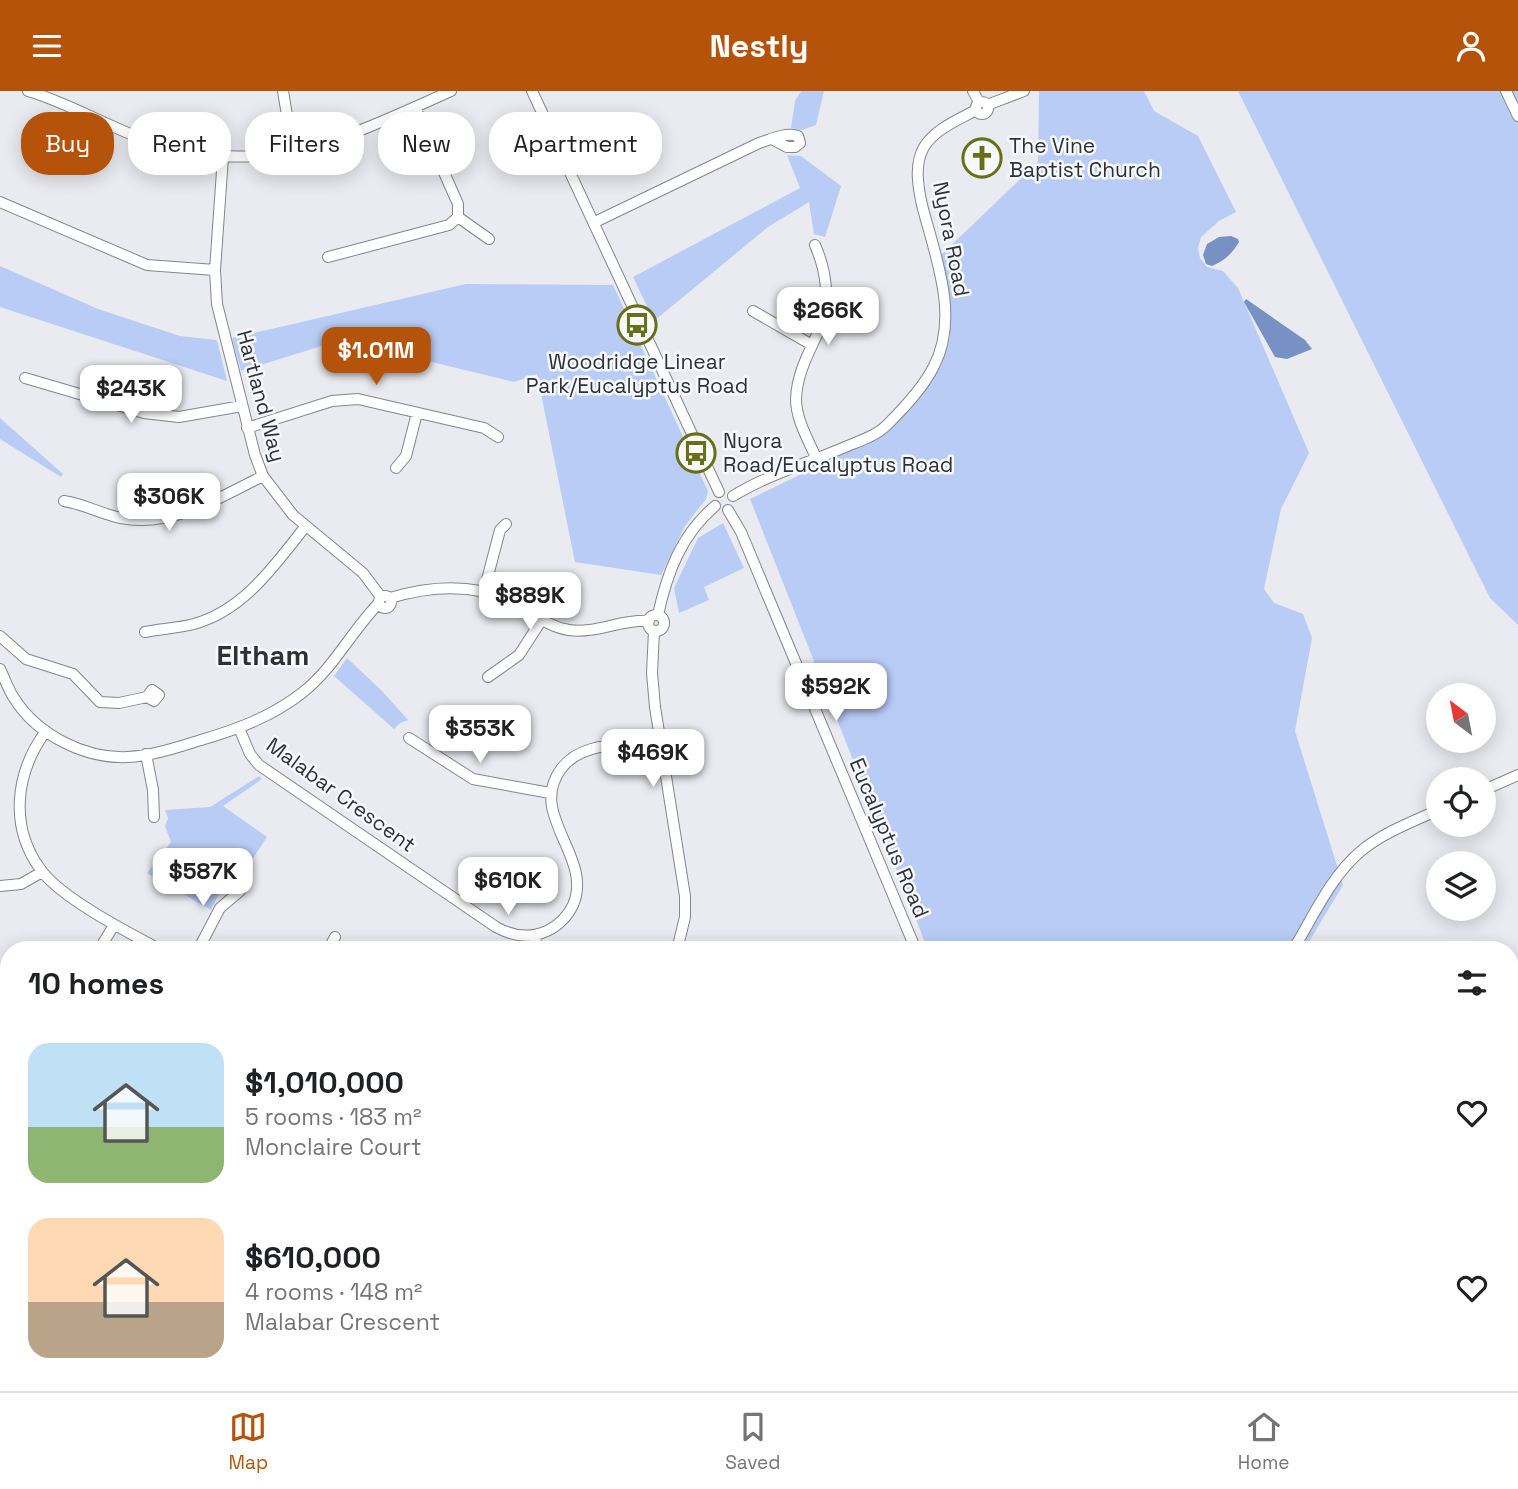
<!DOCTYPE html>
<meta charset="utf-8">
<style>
:root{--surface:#fff;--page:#f2f2f2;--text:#202124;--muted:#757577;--line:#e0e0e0;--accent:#b45309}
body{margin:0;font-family:"Space Grotesk",sans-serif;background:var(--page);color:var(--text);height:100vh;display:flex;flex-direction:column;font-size:26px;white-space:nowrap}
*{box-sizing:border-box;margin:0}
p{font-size:23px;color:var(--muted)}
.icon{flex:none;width:38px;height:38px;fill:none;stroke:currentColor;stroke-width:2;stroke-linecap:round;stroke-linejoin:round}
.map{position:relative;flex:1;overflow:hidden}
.side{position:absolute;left:0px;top:850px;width:1519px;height:450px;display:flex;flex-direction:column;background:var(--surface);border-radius:28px 28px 0 0;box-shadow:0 4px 18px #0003}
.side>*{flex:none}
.guide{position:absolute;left:21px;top:21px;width:700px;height:63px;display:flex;gap:14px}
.needle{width:46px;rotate:328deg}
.controls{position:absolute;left:1426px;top:592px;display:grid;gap:14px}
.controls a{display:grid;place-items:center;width:70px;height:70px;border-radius:50%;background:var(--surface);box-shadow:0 4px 18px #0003;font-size:35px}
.price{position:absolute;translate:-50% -60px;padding:0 16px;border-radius:14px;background:#fff;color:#222;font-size:23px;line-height:46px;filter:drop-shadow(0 2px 4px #0008)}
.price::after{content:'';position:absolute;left:50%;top:42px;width:21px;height:16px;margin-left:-10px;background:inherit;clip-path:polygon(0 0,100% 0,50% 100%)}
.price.current{background:var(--accent);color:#fff}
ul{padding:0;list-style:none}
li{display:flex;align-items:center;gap:21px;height:175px;padding:0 28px}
li span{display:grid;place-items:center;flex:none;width:196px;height:140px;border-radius:21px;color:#555}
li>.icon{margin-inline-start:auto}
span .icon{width:84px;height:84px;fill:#fffc;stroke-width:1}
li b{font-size:30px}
h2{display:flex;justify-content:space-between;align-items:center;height:84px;padding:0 28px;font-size:30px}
.tag{padding:0 24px;border-radius:28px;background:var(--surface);box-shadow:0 4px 18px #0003;font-size:24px;line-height:63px}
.tag.current{background:var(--accent);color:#fff}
header{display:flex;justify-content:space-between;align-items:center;height:91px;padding:0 28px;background:var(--accent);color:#fff;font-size:32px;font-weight:600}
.dock{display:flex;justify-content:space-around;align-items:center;height:98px;border-top:2px solid var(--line);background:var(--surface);font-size:19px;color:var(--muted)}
.dock a{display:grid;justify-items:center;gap:4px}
.dock .current{color:var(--accent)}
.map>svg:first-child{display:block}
.green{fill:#b9ccf6}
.water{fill:#7891c4}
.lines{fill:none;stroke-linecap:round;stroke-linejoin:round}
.minor-casing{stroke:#84868b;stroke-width:12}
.minor{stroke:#fff;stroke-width:10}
.labels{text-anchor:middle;stroke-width:5;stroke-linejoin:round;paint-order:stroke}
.poi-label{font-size:21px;fill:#303132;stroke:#f6f9fd;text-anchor:start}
.street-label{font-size:21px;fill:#303132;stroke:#f6f9fd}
.district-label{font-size:28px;font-weight:bold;fill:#303132;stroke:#f6f9fd}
</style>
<header><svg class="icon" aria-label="menu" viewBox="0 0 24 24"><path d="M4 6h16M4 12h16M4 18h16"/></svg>Nestly<svg class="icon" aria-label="person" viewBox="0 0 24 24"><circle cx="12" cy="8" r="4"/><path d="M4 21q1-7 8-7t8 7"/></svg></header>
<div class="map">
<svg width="1518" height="1300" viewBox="0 0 1518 1300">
<rect width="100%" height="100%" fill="#e9ebf0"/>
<path class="green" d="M801 0H824L816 34 802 39 791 37 795 10Z
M1039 0H1144L1154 20 1198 45 1236 121 1219 130 1201 146 1198 157 1200 167 1207 176 1223 180 1238 197 1309 362 1281 418 1264 498 1274 512 1303 523 1312 547 1295 640 1343 794 1304 859H928L750 408 887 341 926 298 941 275 950 247 949 206 940 165 1038 71Z
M1238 0H1518V534L1490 507Z
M787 64 801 65 841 95 825 146 814 143 809 111 768 136 654 230 633 186 800 97Z
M0 175 98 218 180 245 217 249 227 290 0 216Z
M466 193 613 194 708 400 706 408 685 435 661 484 575 471 537 283 514 291 341 249 241 280 232 247Z
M0 327 63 383 61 386 0 348Z
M723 432 744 477 704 496 709 509 679 522 674 497 698 447Z
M347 567 382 600 408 629 400 632 394 638 334 585Z
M259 685 262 688 223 715 267 746 244 781C226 783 219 804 211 819L147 782 171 751 165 735 168 727 165 719 210 716Z"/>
<path class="water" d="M1231 145 1238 148 1239 151C1232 163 1224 170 1212 175L1206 173 1203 164 1207 153 1219 146Z
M1246 208 1305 249 1312 258 1287 268 1275 266 1244 211Z"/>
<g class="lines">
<g class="minor-casing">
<path id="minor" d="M28 0C69 12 106 35 146 49 263 91 347 46 451 0
M283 0 293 61
M532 0 719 401
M973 0 979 11
M1506 0 1518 25
M976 17a6 6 0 1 1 12 0a6 6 0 1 1-12 0Z
M987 14 1024 0
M223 66 215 179 217 213 255 364 263 385 293 424 363 482 381 506
M0 111 147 174 215 179
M458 126 489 148
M595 131 759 52C772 48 785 41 798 45L800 52 795 56H787L772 48
M815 154C826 179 831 210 820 237 810 260 797 281 796 308 796 329 809 350 817 369
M328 166 449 134 458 126V113L415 16
M753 220 812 254
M25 287 144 322 179 326 242 315
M247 337 332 310 358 308 484 337 498 346
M396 377 406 365 417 322
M733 405C767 384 808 372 845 356 859 350 876 345 887 334 904 317 923 297 934 275 960 225 935 165 922 114 918 96 914 73 924 56 935 38 958 29 976 19
M64 410C84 413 101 423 121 427 173 437 218 407 263 385
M728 419 741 441 916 859
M484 500 500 439 506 433
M379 511a6 6 0 1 1 12 0a6 6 0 1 1-12 0Z
M390 507C433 494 480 492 521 515 537 525 549 536 569 539 596 543 621 528 649 530
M648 532a8 8 0 1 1 16 0a8 8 0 1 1-16 0Z
M658 524C667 482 681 444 715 415
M654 540 652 582 655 616 685 805V826L677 859
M145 541C161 538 178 537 194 533 244 519 274 475 305 436
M0 545 26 568 73 583 100 611 119 612 147 606 152 599 159 604 154 610 147 606
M0 578C5 588 8 598 14 607 37 644 85 668 128 666 152 665 178 656 201 649 238 638 271 626 302 602 333 578 351 541 378 513
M488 586 519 564 541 530
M239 637 250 663 259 674 496 836C512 845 529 848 547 840 558 835 568 825 573 814 594 766 527 724 561 678 583 648 628 656 660 648
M46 640C15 682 9 736 41 779 61 807 129 842 161 859
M409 647 473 688 550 702
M146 663 153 699 154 726
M1484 699 1518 684
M0 795 21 793 42 781
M535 845 537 859
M99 859 114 834
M198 859 220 817 240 800
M328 859 335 846
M1293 859C1313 826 1331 785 1361 760 1384 741 1412 731 1438 719
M5 896 9 898
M0 1229 9 1224
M220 1292 224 1300
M402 1292 405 1300
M622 1292 624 1300
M1096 1292 1100 1300
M122 1300 142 1292
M783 1300 787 1292"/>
</g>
<use href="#minor" class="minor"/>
</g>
<defs>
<g id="church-ring" transform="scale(2.0125)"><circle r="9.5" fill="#f6f9fd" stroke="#676f17" stroke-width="1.5"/><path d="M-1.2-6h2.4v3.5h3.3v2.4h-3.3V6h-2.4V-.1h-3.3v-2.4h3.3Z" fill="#676f17"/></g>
<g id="bus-ring" transform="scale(2.0125)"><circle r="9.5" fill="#f6f9fd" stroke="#676f17" stroke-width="1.5"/><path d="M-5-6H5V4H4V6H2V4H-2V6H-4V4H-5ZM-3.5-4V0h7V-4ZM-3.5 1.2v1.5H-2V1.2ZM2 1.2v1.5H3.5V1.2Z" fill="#676f17"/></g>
</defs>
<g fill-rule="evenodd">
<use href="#church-ring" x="982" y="67"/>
<use href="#bus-ring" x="637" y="234"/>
<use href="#bus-ring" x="696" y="362"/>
</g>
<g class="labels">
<g class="poi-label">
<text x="1009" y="62">The Vine<tspan x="1009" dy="24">Baptist Church</tspan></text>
<text x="637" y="278" text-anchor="middle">Woodridge Linear<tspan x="637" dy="24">Park/Eucalyptus Road</tspan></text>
<text x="723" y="357">Nyora<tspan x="723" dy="24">Road/Eucalyptus Road</tspan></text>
</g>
<g class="street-label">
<text transform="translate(951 148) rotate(79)" y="7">Nyora Road</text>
<text transform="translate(261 305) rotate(75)" y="7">Hartland Way</text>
<text transform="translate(341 704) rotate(36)" y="7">Malabar Crescent</text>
<text transform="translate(889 747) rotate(67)" y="7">Eucalyptus Road</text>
</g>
<g class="district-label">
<text x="263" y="574">Eltham</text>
</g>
</g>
</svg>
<div class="controls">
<a><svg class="needle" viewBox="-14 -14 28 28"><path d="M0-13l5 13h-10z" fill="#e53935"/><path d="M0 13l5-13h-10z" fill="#757577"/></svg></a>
<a><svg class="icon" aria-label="locate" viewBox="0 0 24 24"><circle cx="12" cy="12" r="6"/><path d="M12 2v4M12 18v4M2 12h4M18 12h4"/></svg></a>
<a><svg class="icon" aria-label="layers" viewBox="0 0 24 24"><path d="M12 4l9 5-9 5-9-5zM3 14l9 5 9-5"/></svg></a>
</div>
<b class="price" style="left:828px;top:256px">$266K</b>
<b class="price current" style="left:376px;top:296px">$1.01M</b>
<b class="price" style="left:131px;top:334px">$243K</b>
<b class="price" style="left:169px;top:442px">$306K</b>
<b class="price" style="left:530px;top:541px">$889K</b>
<b class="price" style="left:836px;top:632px">$592K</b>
<b class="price" style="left:480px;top:674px">$353K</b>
<b class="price" style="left:653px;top:698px">$469K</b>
<b class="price" style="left:203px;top:817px">$587K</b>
<b class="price" style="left:508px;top:826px">$610K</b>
<div class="guide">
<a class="tag current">Buy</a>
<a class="tag">Rent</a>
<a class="tag">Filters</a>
<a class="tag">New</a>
<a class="tag">Apartment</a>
</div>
<section class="side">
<h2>10 homes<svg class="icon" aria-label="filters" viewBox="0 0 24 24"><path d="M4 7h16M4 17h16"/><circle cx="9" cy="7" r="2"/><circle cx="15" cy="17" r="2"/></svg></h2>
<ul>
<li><span style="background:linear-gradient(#bfe0f5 60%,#8fb573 0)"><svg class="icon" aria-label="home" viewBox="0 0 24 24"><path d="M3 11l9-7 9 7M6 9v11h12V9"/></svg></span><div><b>$1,010,000</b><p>5 rooms · 183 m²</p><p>Monclaire Court</p></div><svg class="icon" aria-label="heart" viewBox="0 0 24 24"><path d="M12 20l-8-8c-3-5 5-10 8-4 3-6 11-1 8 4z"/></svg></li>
<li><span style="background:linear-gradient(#ffd9b3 60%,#b9a48a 0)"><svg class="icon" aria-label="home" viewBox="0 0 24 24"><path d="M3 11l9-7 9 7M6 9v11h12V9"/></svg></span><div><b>$610,000</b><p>4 rooms · 148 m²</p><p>Malabar Crescent</p></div><svg class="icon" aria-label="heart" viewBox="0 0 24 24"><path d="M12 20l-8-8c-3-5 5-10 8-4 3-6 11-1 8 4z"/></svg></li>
</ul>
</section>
</div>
<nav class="dock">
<a class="current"><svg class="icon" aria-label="map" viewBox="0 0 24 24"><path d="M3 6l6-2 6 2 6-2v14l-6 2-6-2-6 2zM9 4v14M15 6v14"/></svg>Map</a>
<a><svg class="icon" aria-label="saved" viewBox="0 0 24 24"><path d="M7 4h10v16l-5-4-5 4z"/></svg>Saved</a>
<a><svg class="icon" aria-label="home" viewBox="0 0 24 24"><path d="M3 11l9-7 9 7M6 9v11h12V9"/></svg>Home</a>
</nav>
